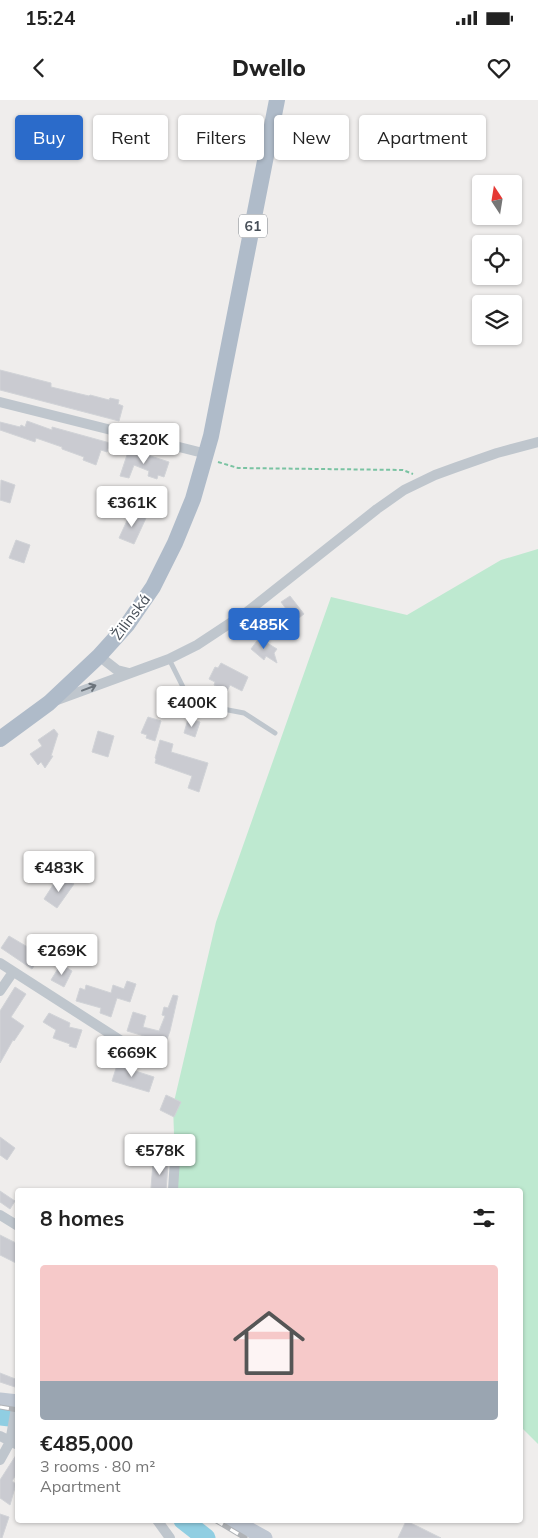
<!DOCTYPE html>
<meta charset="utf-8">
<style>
:root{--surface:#fff;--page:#f2f2f2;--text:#222;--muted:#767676;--line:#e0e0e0;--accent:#2b6bca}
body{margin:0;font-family:Mulish,sans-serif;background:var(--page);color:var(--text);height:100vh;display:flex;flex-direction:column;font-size:19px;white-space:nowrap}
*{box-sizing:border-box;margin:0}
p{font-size:16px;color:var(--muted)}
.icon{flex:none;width:28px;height:28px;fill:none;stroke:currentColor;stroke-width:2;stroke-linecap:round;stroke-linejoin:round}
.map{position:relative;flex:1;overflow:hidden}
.panel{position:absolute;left:15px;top:1088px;width:508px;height:335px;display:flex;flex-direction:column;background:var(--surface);border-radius:5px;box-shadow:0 1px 4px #0004}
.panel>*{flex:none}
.guide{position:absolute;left:15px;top:15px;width:509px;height:45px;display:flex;gap:10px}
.needle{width:32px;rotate:348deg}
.buttons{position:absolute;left:472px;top:75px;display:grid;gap:10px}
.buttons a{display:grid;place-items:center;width:50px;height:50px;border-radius:5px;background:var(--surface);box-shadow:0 1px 4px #0004;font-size:25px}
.price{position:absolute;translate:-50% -42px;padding:0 11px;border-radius:5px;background:#fff;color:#222;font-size:16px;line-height:32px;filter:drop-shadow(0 1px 2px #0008)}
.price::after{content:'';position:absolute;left:50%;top:30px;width:15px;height:11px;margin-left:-8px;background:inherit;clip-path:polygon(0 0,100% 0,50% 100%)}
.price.active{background:var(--accent);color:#fff}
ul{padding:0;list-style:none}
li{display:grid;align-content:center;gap:10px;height:265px;padding:0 25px}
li+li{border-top:1px solid var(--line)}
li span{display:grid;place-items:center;height:155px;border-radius:5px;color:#555}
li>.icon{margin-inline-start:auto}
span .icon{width:90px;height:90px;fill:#fffc;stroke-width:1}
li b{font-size:21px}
h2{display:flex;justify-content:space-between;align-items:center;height:60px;padding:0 25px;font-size:21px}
.pill{padding:0 18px;border-radius:5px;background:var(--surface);box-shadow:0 1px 4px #0004;font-size:18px;line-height:45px}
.pill.active{background:var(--accent);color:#fff}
.status{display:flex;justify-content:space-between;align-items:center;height:35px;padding:0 25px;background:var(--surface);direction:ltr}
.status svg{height:14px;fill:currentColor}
header{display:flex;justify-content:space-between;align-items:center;height:65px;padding:0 25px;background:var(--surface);font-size:22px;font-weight:800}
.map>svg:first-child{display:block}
.green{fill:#bee9d0}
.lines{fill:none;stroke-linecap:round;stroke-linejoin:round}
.river{stroke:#90cee2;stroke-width:19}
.building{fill:#cacbd1;stroke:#d1d3d7}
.path{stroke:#7ac3a2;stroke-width:2;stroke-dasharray:4 2.5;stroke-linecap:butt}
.lane{stroke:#bfc6cd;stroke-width:5}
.street{stroke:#bfc6cd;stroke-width:10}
.secondary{stroke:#bfc7d2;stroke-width:15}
.primary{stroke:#afbbc9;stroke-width:16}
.rail-casing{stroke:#afb2b6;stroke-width:5}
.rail{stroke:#fff;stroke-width:3;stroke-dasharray:9;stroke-linecap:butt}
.oneway{stroke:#6b737b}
.labels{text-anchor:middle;stroke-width:4;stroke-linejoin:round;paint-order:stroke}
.shield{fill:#fff;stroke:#7e848a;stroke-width:1}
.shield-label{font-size:14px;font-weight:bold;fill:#474f58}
.street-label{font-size:15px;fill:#474f58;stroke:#fff}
</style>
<div class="status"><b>15:24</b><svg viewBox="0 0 49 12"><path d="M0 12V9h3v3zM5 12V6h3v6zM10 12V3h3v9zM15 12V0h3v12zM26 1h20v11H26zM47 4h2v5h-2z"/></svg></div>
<header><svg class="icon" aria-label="back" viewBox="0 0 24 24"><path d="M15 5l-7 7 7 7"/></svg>Dwello<svg class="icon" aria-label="heart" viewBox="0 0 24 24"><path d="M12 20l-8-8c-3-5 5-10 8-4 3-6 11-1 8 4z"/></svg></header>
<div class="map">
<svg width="538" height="1438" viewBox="0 0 538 1438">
<rect width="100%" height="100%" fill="#efedec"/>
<path class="green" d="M538 449V1344L520 1326V1090H176L173 1006 216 822 331 497 407 515 501 460Z"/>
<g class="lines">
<path class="river" d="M0 1316 18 1318
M183 1420 206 1438"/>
</g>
<path class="building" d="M0 270 51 283V287L89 296 90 295 109 300 110 298 119 300 118 304 123 306 119 321 0 290Z
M27 321 52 330V327L110 343 107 352 101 350 96 365 83 360 84 357 62 349V347L36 338 35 342 0 330V322L20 327 21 325 25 327Z
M129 349 169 362 164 377 158 375 157 379 148 376 149 371 134 365 129 378 120 376Z
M1 380 15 385 10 403 0 400Z
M131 412 146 418 134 444 119 438Z
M16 440 30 445 24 463 9 458Z
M290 496 304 514 295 521 281 502Z
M259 538 277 549 274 553 277 563 266 556 264 560 251 549Z
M221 563 248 577 242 591 230 585 227 591 214 585 215 582 209 579 215 567 218 568Z
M148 617 161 621 155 641 146 638 147 635 141 633Z
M188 619 200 622 195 637 184 633Z
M54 629 58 634 51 656H53L45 668 41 662 38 665 30 654 42 646 38 640Z
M98 631 114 636 108 657 92 652Z
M160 640 173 644 171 652 208 663 199 692 188 688 192 676 155 663 156 659 155 658Z
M66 779 74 784 57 808 44 799 55 782 61 786Z
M9 836 41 855 32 869 1 848Z
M64 866 72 871 64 887 51 880 59 867 62 869Z
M127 881 136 884 130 902 117 898 111 917 100 913 101 908 76 901 80 888 85 890 86 885 111 893 113 885 124 889Z
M15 887 26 894 11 917 24 926 14 941 13 940 0 963V911Z
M173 895 178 896 170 931 163 950 148 945 151 938 127 931 133 912 146 916 143 927 159 931 165 916 162 915 164 907 168 908Z
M49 913 70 923 69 927 82 930 76 948 69 946 70 944 53 938 56 930 43 922Z
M118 962 130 965 129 969 154 977 149 992 112 981Z
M166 995 181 1002 174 1017 160 1010Z
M0 1037 15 1048 7 1060 0 1055Z
M153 1063 168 1065 166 1090 151 1088Z
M0 1091 15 1101 10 1109 0 1102Z
M0 1135 18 1144V1164L0 1155Z
M0 1273 18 1280V1288L0 1282Z
M18 1352V1372L12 1381 16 1384 10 1405 0 1398V1380Z
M0 1414 9 1417 2 1438H0Z
M406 1421 419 1427 441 1438H398Z"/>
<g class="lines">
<path class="path" d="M218 362 238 368 403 370 413 374"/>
<path class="lane" d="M169 559 191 603 244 613 275 633"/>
<path class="street" d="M0 302 207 354
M99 556 117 570 129 573
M57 600 169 559 197 545 247 512 377 409 404 390 435 375 457 367 497 353 538 342
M0 863 151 960
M0 891 13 872
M173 1090 175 1059
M0 1115 18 1126
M0 1336 18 1345
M0 1360 10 1342 17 1302
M157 1420 170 1438"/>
<path class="secondary" d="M0 1300 18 1302
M232 1420 265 1438"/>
<path class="primary" d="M0 639 49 603 99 556 127 525 153 487 175 443 193 399 211 336 277 0"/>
<g class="rail-casing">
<path id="rail" d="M0 1307 18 1310
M215 1420 245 1438"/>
</g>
<use href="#rail" class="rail"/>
</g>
<defs><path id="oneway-shaft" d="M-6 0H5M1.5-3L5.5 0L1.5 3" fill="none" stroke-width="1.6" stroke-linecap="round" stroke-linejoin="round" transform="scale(1.25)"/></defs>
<use class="oneway" href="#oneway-shaft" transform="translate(89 588) rotate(-21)"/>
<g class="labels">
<rect class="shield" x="239" y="114.5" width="28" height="23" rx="4"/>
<g class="shield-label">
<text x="253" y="131">61</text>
</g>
<g class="street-label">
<text transform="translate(131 517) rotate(-53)" y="5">Žilinská</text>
</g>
</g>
</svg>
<div class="buttons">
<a><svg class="needle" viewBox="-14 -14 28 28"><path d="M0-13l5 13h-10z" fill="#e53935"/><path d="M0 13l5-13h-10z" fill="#767676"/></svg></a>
<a><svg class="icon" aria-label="locate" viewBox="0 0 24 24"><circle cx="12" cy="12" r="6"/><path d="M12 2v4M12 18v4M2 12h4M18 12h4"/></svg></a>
<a><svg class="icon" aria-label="layers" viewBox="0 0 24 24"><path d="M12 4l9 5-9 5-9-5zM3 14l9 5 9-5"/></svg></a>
</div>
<b class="price" style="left:144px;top:365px">€320K</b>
<b class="price" style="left:132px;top:428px">€361K</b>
<b class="price active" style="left:264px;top:550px">€485K</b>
<b class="price" style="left:192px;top:628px">€400K</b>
<b class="price" style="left:59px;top:793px">€483K</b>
<b class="price" style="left:62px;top:876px">€269K</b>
<b class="price" style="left:132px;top:978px">€669K</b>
<b class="price" style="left:160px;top:1076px">€578K</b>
<div class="guide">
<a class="pill active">Buy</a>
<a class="pill">Rent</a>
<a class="pill">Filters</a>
<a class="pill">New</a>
<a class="pill">Apartment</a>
</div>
<section class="panel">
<h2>8 homes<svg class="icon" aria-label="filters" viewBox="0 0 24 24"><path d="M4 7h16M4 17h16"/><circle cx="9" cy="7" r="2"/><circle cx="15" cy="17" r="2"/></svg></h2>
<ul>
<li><span style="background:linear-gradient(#f6c9c9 75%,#9aa5b1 0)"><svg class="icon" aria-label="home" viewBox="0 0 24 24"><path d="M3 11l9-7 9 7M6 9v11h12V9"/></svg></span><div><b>€485,000</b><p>3 rooms · 80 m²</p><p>Apartment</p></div></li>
</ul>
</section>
</div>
